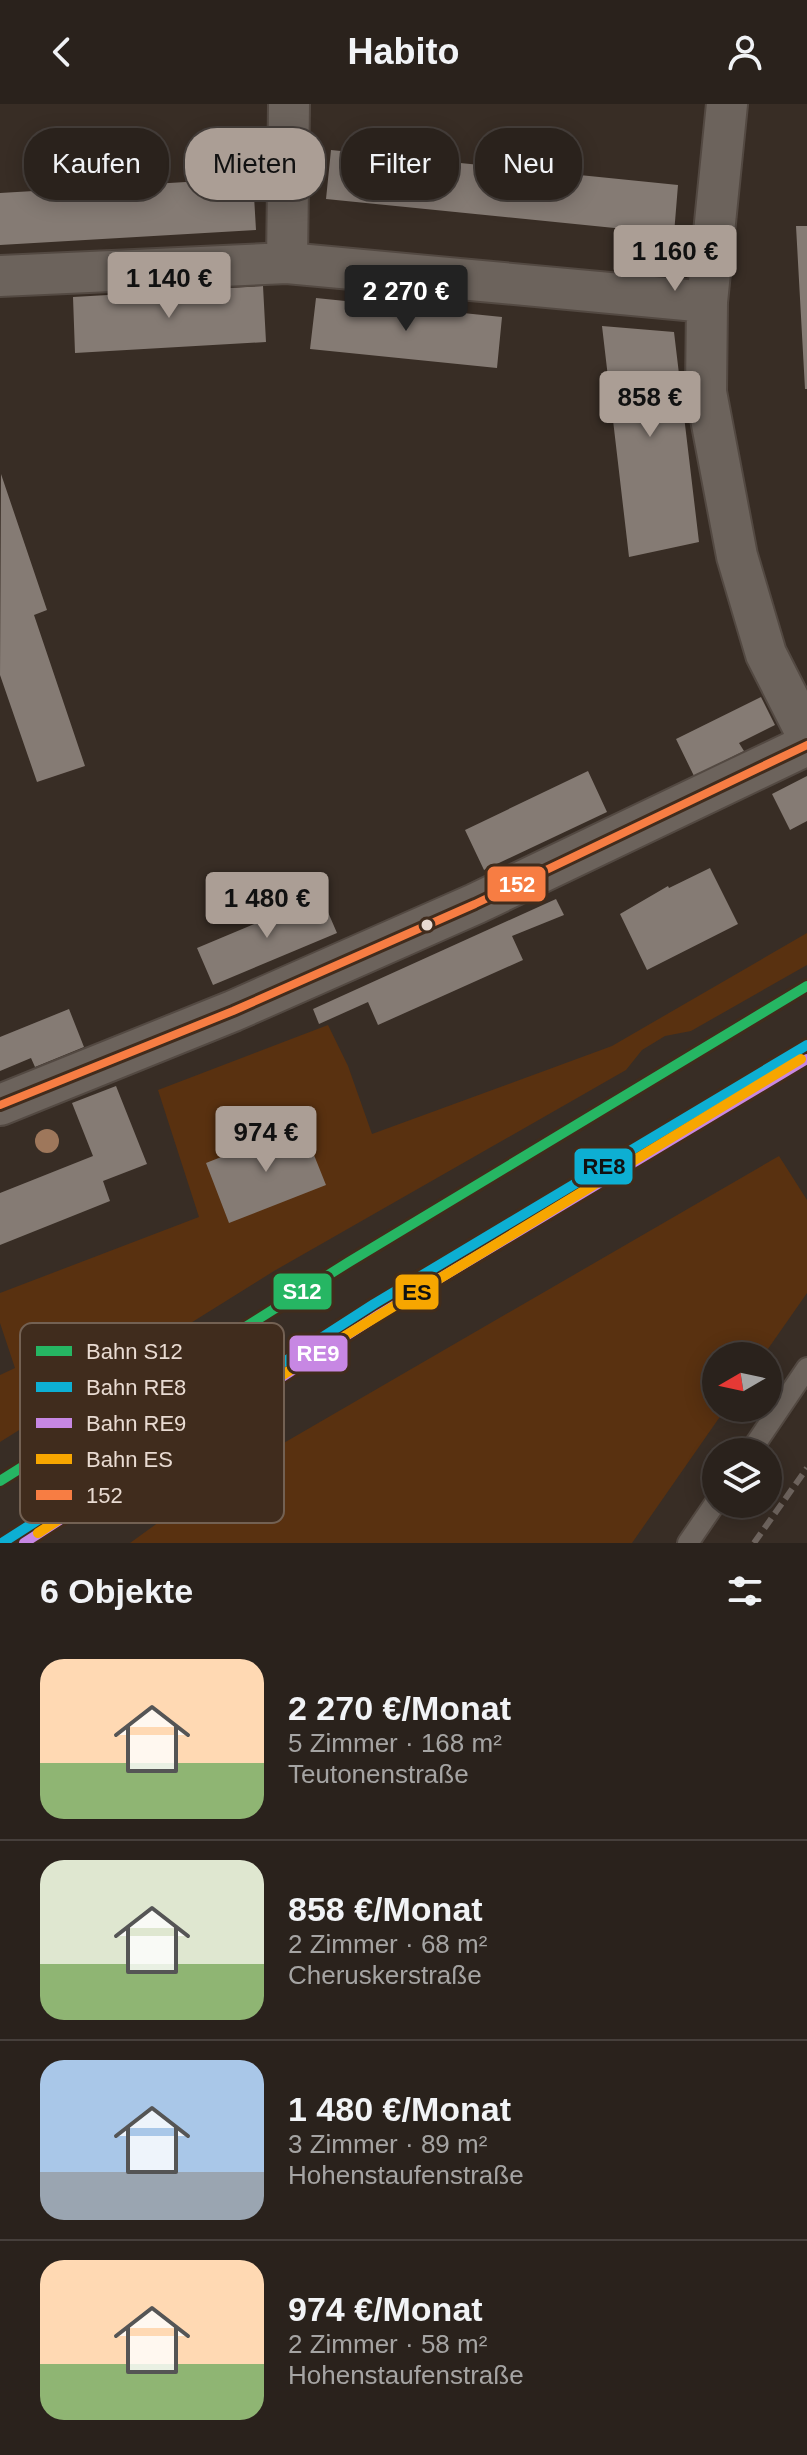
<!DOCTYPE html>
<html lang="de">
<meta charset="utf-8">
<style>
:root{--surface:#2a221c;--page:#362f29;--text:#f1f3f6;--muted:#a5a4a3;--line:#463f3b;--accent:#ab9e95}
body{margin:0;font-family:Helvetica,sans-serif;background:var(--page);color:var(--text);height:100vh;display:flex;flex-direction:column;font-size:30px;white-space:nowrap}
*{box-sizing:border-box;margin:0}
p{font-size:26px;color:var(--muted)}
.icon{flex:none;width:44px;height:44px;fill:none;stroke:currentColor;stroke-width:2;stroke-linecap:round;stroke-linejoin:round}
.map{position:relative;height:1439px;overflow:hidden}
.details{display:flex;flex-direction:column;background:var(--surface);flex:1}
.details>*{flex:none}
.hud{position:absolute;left:24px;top:24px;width:760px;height:72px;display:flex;gap:16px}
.needle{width:52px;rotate:261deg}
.buttons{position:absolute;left:702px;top:1238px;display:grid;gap:16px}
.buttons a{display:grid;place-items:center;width:80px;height:80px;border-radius:50%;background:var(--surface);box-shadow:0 4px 20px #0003,0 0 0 2px var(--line);font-size:40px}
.price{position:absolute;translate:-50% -68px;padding:0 18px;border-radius:8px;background:var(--accent);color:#111;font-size:26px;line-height:52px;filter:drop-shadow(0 2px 4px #0008)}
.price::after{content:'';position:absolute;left:50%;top:48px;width:24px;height:18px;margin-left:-12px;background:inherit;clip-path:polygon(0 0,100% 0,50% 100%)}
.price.on{background:#222;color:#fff}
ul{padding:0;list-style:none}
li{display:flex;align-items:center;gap:24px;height:200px;padding:0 40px}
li+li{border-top:2px solid var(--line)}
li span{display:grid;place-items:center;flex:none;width:224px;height:160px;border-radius:24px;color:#555}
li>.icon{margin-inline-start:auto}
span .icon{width:96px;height:96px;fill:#fffc;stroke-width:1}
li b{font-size:34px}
h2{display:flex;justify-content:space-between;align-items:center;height:96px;padding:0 40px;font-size:34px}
.tag{padding:0 28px;border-radius:32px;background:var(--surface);box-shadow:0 4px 20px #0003,0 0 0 2px var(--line);font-size:28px;line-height:72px}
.tag.on{background:var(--accent);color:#111}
header{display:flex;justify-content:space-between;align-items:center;height:104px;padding:0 40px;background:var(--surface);font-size:36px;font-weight:800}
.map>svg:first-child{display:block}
.green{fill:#593110}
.building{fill:#857b74}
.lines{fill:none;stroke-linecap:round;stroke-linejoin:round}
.service-casing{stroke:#534942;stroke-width:24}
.minor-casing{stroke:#534942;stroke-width:44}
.service{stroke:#6c635c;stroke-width:20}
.minor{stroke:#6c635c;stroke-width:40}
.rail{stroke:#6e645e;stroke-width:6;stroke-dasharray:12 6;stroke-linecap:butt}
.bus-1-casing{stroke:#402c1d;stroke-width:14}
.bus-1{stroke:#f77d43;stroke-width:8}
.rail-1-casing{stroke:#402c1d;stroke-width:16}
.rail-2-casing{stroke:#402c1d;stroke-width:16}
.rail-3-casing{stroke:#402c1d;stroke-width:16}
.rail-4-casing{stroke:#402c1d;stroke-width:16}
.rail-1{stroke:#26b663;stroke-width:10}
.rail-2{stroke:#0dafd3;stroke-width:10}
.rail-3{stroke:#c787e3;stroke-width:10}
.rail-4{stroke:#f7a600;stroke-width:10}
.tree{fill:#9e775b}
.bus-dot{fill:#e9dbd2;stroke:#402c1d;stroke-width:3}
.key{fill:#402c1d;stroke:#736153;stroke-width:2}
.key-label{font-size:22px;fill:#e9dbd2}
.line-badge{stroke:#402c1d;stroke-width:3}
.badge-label{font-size:22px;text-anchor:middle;font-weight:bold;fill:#fff}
.pale-badge-label{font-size:22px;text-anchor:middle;font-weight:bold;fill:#111}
</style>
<header><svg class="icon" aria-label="back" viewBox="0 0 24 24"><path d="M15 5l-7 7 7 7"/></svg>Habito<svg class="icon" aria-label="person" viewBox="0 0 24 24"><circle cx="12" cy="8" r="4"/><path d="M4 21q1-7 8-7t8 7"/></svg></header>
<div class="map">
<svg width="807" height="1439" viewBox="0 0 807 1439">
<rect width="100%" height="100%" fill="#382d25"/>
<path class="green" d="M807 829V861L691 927 665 932 642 946 626 966 274 1167 0 1338V1271L15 1264 0 1219V1189L199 1113 158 986 328 921 348 962 372 1030 612 942Z
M779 1052 807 1096V1189L763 1252H716V1304H726L632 1439H130L206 1384Z"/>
<path class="building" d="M331 46 678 81 674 130 326 95Z
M223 71V77L253 75 256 126 0 141V89L186 78 185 73Z
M796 122H807V285H805Z
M263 182 266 238 75 249 73 193Z
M316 194 502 213 497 264 310 245Z
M602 222 674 228 699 438 629 453Z
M1 370 47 506 34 511 85 662 37 678 0 571Z
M761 593 775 621 739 639 744 647 694 672 676 635Z
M588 667 607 708 484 766 465 726Z
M807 672V717L790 726 772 690Z
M710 764 738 820 647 866 620 810 668 782 669 784Z
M321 792 337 829 213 881 197 844Z
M556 795 564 811 512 832 523 856 378 921 368 898 319 920 313 905Z
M69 905 84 943 35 963 31 954 0 967V933Z
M116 982 147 1060 103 1077 110 1097 0 1141V1089L93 1052 72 999Z
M302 1021 326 1081 229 1119 206 1059Z"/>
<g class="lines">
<g class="service-casing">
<path id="service" d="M750 1348 807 1264
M688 1439 716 1398"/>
</g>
<g class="minor-casing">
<path id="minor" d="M727 0 707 198 706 288 737 452 766 550 807 631
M287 159 289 0
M0 172 287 159 707 198
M0 1001 233 907 475 800 807 641"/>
</g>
<use href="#service" class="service"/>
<use href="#minor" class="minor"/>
<path class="rail" d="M754 1439 807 1364"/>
<g class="bus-1-casing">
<path id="bus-1" d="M0 1001 233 907 475 800 807 641"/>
</g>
<use href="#bus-1" class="bus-1"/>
<g class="rail-1-casing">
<path id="rail-1" d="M0 1377 349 1158 807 882"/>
</g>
<g class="rail-2-casing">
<path id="rail-2" d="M2 1439 374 1200 807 941"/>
</g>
<g class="rail-3-casing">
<path id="rail-3" d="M24 1439 380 1210 807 955"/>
</g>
<g class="rail-4-casing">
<path id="rail-4" d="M38 1429 312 1252 801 955"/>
</g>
<use href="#rail-1" class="rail-1"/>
<use href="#rail-2" class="rail-2"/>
<use href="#rail-3" class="rail-3"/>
<use href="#rail-4" class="rail-4"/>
</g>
<circle class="tree" cx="47" cy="1037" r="12"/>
<circle class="bus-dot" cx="427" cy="821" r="7"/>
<rect x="20" y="1219" width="264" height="200" rx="12" class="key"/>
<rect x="36" y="1242" width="36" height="10" fill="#26b663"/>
<rect x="36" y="1278" width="36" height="10" fill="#0dafd3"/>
<rect x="36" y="1314" width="36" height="10" fill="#c787e3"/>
<rect x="36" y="1350" width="36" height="10" fill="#f7a600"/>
<rect x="36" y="1386" width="36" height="10" fill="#f77d43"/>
<g class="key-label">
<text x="86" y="1255">Bahn S12</text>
<text x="86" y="1291">Bahn RE8</text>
<text x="86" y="1327">Bahn RE9</text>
<text x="86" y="1363">Bahn ES</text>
<text x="86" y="1399">152</text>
</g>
<g class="line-badge">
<rect x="486" y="761" width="61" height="38" rx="8" fill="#f77d43"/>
<rect x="573" y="1043" width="61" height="39" rx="8" fill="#0dafd3"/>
<rect x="272" y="1168" width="61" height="39" rx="8" fill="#26b663"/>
<rect x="394" y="1169" width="46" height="38" rx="8" fill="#f7a600"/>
<rect x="288" y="1230" width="61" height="39" rx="8" fill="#c787e3"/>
</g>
<g class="badge-label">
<text x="517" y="788">152</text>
<text x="302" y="1195">S12</text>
<text x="318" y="1257">RE9</text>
</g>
<g class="pale-badge-label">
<text x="604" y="1070">RE8</text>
<text x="417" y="1196">ES</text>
</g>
</svg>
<div class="buttons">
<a><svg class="needle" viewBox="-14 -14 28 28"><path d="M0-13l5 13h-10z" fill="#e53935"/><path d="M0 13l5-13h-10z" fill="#a5a4a3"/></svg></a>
<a><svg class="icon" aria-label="layers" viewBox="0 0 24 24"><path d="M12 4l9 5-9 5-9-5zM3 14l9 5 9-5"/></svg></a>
</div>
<b class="price" style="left:675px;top:189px">1 160 €</b>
<b class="price" style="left:169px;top:216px">1 140 €</b>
<b class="price on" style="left:406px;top:229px">2 270 €</b>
<b class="price" style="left:650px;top:335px">858 €</b>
<b class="price" style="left:267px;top:836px">1 480 €</b>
<b class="price" style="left:266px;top:1070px">974 €</b>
<div class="hud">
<a class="tag">Kaufen</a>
<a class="tag on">Mieten</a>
<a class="tag">Filter</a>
<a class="tag">Neu</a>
</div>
</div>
<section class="details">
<h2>6 Objekte<svg class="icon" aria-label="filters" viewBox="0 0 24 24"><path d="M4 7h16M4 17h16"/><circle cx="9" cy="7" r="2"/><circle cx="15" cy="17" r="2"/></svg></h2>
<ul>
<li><span style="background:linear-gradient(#ffd9b3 65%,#8fb573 0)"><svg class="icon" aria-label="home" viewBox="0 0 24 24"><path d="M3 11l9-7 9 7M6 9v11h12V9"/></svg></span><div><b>2 270 €/Monat</b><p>5 Zimmer · 168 m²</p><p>Teutonenstraße</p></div></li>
<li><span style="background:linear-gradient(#dfe7d0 65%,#8fb573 0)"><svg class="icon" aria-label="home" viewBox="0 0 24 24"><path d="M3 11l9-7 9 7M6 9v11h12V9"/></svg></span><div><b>858 €/Monat</b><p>2 Zimmer · 68 m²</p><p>Cheruskerstraße</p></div></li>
<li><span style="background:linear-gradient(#a9c7e8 70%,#9aa5b1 0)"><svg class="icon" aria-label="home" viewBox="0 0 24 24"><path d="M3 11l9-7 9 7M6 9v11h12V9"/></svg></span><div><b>1 480 €/Monat</b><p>3 Zimmer · 89 m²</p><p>Hohenstaufenstraße</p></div></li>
<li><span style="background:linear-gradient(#ffd9b3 65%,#8fb573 0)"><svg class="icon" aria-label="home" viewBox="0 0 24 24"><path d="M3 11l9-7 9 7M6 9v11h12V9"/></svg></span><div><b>974 €/Monat</b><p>2 Zimmer · 58 m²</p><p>Hohenstaufenstraße</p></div></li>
</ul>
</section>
